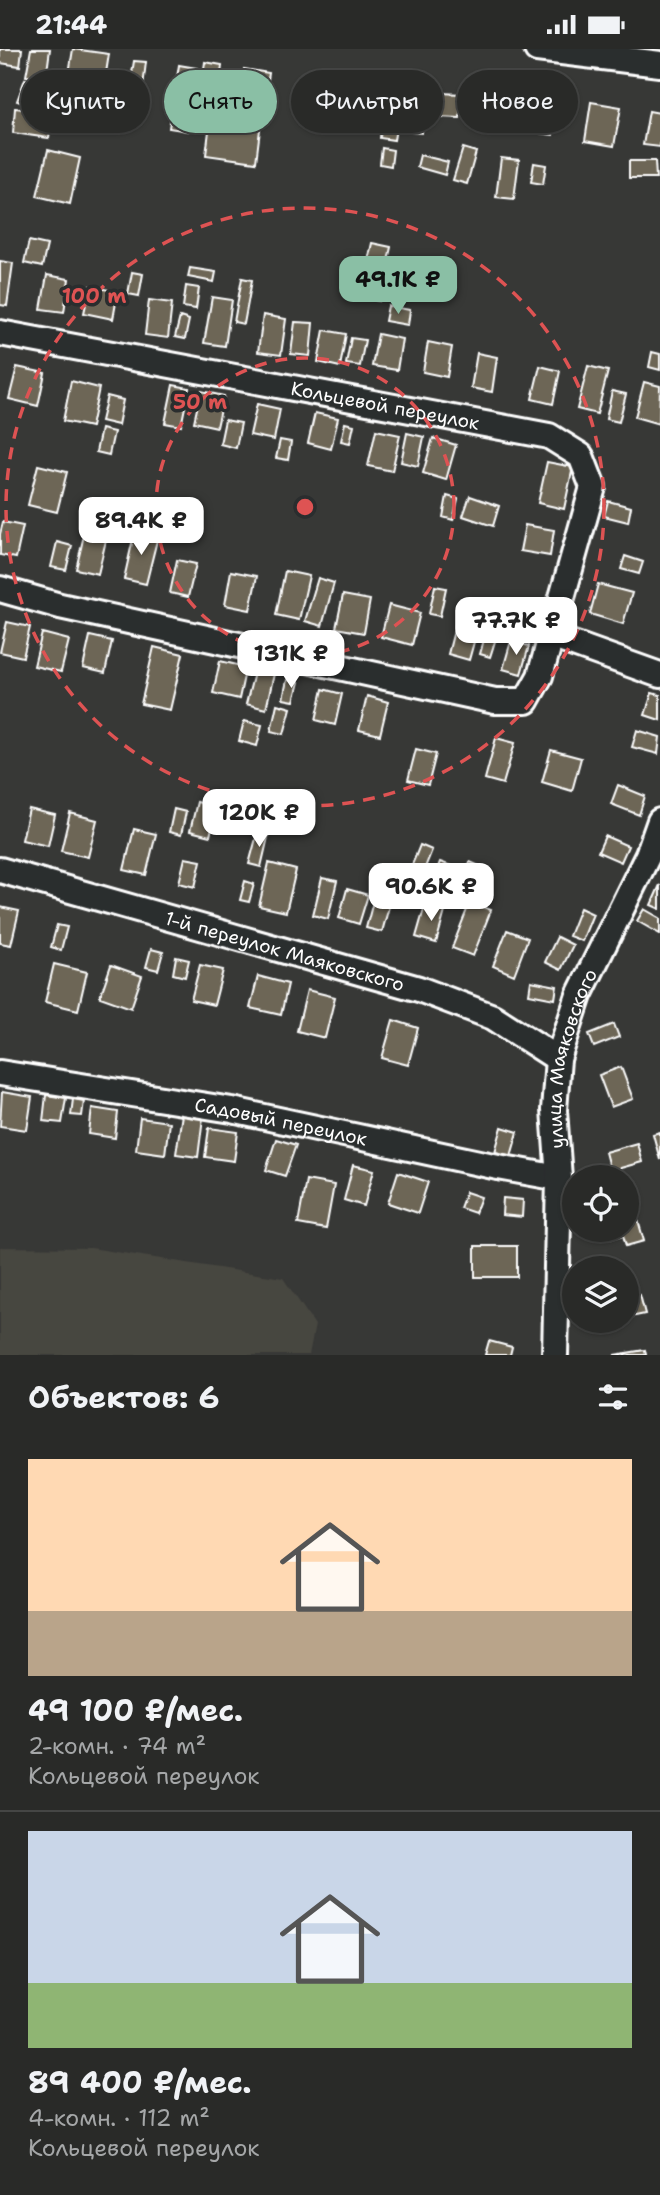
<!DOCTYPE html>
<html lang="ru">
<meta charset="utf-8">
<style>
:root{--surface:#292a28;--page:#313230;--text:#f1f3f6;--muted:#a5a7a8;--line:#454645;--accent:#8abfa5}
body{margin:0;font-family:"Shantell Sans",sans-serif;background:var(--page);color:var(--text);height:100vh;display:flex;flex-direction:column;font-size:26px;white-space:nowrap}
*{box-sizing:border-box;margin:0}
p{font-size:23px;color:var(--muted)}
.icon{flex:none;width:38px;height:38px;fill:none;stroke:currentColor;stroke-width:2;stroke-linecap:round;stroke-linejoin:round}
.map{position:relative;height:1306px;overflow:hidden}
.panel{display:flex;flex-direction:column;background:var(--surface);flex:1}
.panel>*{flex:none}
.top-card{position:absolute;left:21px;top:21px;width:620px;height:63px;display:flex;gap:14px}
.fabs{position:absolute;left:562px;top:1116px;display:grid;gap:14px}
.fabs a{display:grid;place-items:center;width:77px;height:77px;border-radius:50%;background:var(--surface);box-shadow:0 2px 5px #0004,0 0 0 2px var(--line);font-size:35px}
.price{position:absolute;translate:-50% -60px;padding:0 16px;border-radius:14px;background:#fff;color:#222;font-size:23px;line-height:46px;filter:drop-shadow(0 2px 4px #0008)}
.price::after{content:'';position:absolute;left:50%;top:42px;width:21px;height:16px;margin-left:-10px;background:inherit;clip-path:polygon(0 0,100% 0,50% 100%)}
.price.on{background:var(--accent);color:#111}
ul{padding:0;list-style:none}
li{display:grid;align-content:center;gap:14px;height:371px;padding:0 28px}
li+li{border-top:2px solid var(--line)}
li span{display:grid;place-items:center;height:217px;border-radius:0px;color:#555}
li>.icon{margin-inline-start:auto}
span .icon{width:126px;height:126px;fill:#fffc;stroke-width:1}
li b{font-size:30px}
h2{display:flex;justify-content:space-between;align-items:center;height:84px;padding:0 28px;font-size:30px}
.pill{padding:0 24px;border-radius:32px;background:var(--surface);box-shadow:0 2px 5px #0004,0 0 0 2px var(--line);font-size:24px;line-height:63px}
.pill.on{background:var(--accent);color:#111}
.status{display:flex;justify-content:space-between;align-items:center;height:49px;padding:0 35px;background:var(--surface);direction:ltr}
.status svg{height:19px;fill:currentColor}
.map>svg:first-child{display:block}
.built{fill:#474640}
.building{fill:#6d6656;stroke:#fff;stroke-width:2}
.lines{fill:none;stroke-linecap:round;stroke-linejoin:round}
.minor-casing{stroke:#fff;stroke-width:30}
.minor{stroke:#2a2d2e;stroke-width:24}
.ring{fill:none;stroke:#de5353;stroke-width:3.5;stroke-dasharray:12 9}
.labels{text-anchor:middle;stroke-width:7;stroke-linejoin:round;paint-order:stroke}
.street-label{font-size:19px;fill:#fff;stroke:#2a2d2e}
.centre{fill:#de5353;stroke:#2a2d2e;stroke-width:3.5}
.ring-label{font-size:21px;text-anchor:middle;font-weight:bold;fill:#de5353;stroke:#2a2d2e;stroke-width:7;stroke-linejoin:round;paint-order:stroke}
</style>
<div class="status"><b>21:44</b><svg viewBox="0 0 49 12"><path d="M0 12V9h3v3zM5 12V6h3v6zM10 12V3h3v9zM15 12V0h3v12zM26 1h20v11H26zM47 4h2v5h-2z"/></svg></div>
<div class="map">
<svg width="660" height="1306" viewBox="0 0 660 1306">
<rect width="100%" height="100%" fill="#373836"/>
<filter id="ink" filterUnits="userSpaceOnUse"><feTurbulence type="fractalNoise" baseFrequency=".0143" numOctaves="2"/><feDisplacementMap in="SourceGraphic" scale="14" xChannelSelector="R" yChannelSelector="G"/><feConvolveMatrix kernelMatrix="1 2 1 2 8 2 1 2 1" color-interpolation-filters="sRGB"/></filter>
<g filter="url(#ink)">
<path class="built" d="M0 1198 91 1199 283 1229 315 1276 309 1306H0Z"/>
<path class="building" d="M0 0H22L20 17 0 14Z
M31 0H50L46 30 26 27Z
M73 0 109 5 103 43 67 37Z
M134 12 146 13 143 38 130 37Z
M205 13 222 16 219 45 201 43Z
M179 16 197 19 188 82 169 79Z
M244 20 269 24 264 58 239 54Z
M309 27 338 31 335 52 306 48Z
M25 30 42 36 34 58 17 52Z
M353 35 366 38 360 71 346 68Z
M378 38H406V65L377 64Z
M414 42 425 43 422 84 411 83Z
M440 44 462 45 460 69 438 68Z
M528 47 558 52 553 86 523 82Z
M484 50 511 54 508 80 480 76Z
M591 53 621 58 614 97 585 92Z
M15 59 52 63 49 89 13 84Z
M649 62 660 64V98L643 96Z
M211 66 261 72 256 113 206 106Z
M382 70 397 73 394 91 380 89Z
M382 99 393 101 391 117 380 115Z
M463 99 476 103 467 135 453 131Z
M48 101 80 109 70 155 37 147Z
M420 106 448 113 445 126 417 118Z
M501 109 519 111 514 150 496 148Z
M629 112H655L656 129H629Z
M534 114 546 116 543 135 531 133Z
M29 192 47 196 42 218 24 214Z
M372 194 391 198 379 252 360 248Z
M0 212 13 214 7 257 0 256Z
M190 219 216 223 214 233 188 228Z
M132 223 143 225 139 247 128 245Z
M47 226 69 230 64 263 41 260Z
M242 229 252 231 244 275 234 273Z
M90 237 118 243 113 270 84 264Z
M186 237 199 239 196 260 183 258Z
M212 248 232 251 225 297 204 294Z
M149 251 172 254 168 289 145 286Z
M388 257 410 261 408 276 385 272Z
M263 266 286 270 281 306 258 303Z
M180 268 189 271 185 290 175 288Z
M295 273 313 274 310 307 291 305Z
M324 281 346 285 340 318 318 313Z
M378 285 402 290 397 321 372 317Z
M351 289 365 291 360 317 346 315Z
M428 293 452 298 447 328 423 323Z
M652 303 660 305V321L649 318Z
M477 304 497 308 492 343 471 339Z
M540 317 560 322 553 355 532 350Z
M588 317 608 322 597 365 577 360Z
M17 318 45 324 38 357 9 350Z
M71 332 99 339 91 378 63 372Z
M644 333 660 337 659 375 635 368Z
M173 336 189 339 181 377 165 374Z
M201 342 224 347 217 378 194 373Z
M612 342 626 345 619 373 606 370Z
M107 347 123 351 118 376 101 372Z
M257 355 280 360 274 391 250 386Z
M315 364 338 369 331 400 308 394Z
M225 371 241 374 236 399 220 395Z
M345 374 354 376 350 394 341 392Z
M101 380 114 383 109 406 96 403Z
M376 381 400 386 392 422 368 417Z
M407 384 424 388 418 417 401 413Z
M433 389 456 396 446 431 423 424Z
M280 391 291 393 288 411 276 409Z
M547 413 573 418 564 460 538 454Z
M38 416 67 423 57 463 28 456Z
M447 447 458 450 453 471 443 468Z
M470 447 499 457 493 477 463 467Z
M608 452 631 458 628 473 604 467Z
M3 473 23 477 16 509 0 506V485Z
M525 476 554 481 550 507 520 502Z
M135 481 158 487 146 535 124 530Z
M85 482 107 487 98 525 76 520Z
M57 493 72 497 66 521 51 518Z
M625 507 643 513 639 525 621 520Z
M177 511 196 515 188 548 170 544Z
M231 522 257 527 250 561 225 556Z
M285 522 309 527 299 571 276 566Z
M318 529 334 534 322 577 305 572Z
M598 535 632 544 623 575 590 565Z
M435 537 446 539 440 567 429 565Z
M343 546 370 551 364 584 336 579Z
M389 556 420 564 412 596 381 588Z
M457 570 479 575 469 611 448 605Z
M7 573 30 578 23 608 0 603Z
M487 580 498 583 490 608 480 605Z
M42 584 69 591 61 623 34 617Z
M90 587 112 592 105 624 83 619Z
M511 592 529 597 521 625 503 620Z
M154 598 183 605 170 661 141 655Z
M220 612 246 618 239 650 213 644Z
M255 620 274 625 266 660 246 655Z
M287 631 299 633 294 652 283 650Z
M323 640 342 645 335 676 316 671Z
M652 644 660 646V671L645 666Z
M367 647 388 653 380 686 359 681Z
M277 655 291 659 284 685 271 682Z
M244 672 262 676 257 697 239 692Z
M637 681 660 688 658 705 632 698Z
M496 689 515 694 503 735 485 730Z
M416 700 436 705 428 736 408 731Z
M551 701 581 709 572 742 542 733Z
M618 736 645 747 639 766 611 755Z
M197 753 217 758 210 787 190 782Z
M29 760 55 766 48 797 22 791Z
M174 760 186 763 181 786 169 783Z
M70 764 97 771 88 808 61 802Z
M134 780 156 785 146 826 124 821Z
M258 782 269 784 261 818 249 815Z
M605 787 628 797 621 813 598 803Z
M420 796 432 801 422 826 410 821Z
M185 809 201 812 195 838 179 834Z
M440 813 457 819 451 832 435 826Z
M470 813 489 821 481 842 462 834Z
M269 814 296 821 286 863 259 857Z
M322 829 337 832 328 870 313 866Z
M245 832 254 835 249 853 240 851Z
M660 836V860L651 856Z
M347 840 368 846 359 875 339 869Z
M374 849 390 854 382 883 366 879Z
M426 853 446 859 436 894 416 888Z
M470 853 491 861 473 907 452 899Z
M0 858 19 862 11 896 0 894Z
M580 859 593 865 582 892 569 887Z
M644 860 660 869V885L637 872Z
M57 876 67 878 61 901 51 898Z
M507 881 528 889 514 926 493 917Z
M557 888 573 896 561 921 545 913Z
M151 900 163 903 158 921 146 918Z
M176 908 189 911 185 928 173 925Z
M54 915 87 923 78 961 45 953Z
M111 916 142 927 131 959 100 948Z
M200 916 223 921 214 956 191 951Z
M258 927 288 935 281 966 250 959Z
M531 932 557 937 555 950 529 945Z
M307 941 335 948 325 989 297 982Z
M393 971 418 979 408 1016 382 1009Z
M614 975 619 988 594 998 589 985Z
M621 1018 633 1050 611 1058 599 1026Z
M2 1043 32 1048 27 1081 0 1077Z
M46 1046 66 1049 62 1074 43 1072Z
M73 1050 84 1052 82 1067 71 1066Z
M92 1059 118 1063 115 1089 89 1085Z
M182 1065 203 1068 198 1108 176 1105Z
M140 1069 169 1073 165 1105 136 1101Z
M502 1078 518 1083 511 1107 495 1103Z
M209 1079 238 1083 234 1112 205 1108Z
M660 1083V1111L653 1085Z
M276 1090 296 1096 285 1127 266 1121Z
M637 1094 642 1113 610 1122 605 1103Z
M353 1116 374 1121 364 1157 344 1151Z
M398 1123 428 1133 418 1164 388 1154Z
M306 1131 334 1136 326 1180 298 1175Z
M466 1143 481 1148 475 1164 460 1159Z
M503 1149 523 1151 522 1168 502 1166Z
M635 1161 644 1192 626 1197 623 1186 612 1189 609 1181H626V1163Z
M475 1197H517V1228H475Z
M640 1246 645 1265 626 1269V1250Z
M489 1292 512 1298 510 1306H485Z
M645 1301 646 1306H614Z"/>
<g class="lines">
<g class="minor-casing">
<g id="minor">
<path d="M537 0 660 15"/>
<path id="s1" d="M0 284 549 387 581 407 593 438 540 627 526 652H495L60 557 0 540"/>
<path d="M551 587 660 626"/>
<path id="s2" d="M0 821 419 940 493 968 558 1010"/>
<path id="s3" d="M0 1024 232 1061 498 1118 559 1129"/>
<path id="s4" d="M555 1306 559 1129 554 1061 558 1010 579 946 648 806 660 772"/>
</g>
</g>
<use href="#minor" class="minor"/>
</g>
</g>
<g class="ring">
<circle cx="305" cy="458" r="149"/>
<circle cx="305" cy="458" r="299"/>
</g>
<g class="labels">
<g class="street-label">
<text dy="7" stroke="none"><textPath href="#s1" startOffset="392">Кольцевой переулок</textPath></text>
<text dy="7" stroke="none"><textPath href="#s2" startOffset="296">1-й переулок Маяковского</textPath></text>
<text dy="7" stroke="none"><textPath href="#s4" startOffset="299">улица Маяковского</textPath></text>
<text dy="7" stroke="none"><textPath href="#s3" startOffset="285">Садовый переулок</textPath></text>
</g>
</g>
<circle cx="305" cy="458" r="10" class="centre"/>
<g class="ring-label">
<text x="94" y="254">100 m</text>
<text x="200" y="360">50 m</text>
</g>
</svg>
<div class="fabs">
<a><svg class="icon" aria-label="locate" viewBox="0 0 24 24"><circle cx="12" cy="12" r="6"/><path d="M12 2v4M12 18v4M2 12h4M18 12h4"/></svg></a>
<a><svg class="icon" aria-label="layers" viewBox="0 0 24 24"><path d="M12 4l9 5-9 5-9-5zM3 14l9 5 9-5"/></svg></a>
</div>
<b class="price on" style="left:398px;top:267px">49.1K ₽</b>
<b class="price" style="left:141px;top:508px">89.4K ₽</b>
<b class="price" style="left:516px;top:608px">77.7K ₽</b>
<b class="price" style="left:291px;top:641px">131K ₽</b>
<b class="price" style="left:259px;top:800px">120K ₽</b>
<b class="price" style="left:431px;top:874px">90.6K ₽</b>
<div class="top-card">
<a class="pill">Купить</a>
<a class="pill on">Снять</a>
<a class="pill">Фильтры</a>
<a class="pill">Новое</a>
</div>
</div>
<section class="panel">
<h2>Объектов: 6<svg class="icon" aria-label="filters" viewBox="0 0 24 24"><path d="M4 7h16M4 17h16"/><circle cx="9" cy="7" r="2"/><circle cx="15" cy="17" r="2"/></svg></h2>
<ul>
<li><span style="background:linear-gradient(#ffd9b3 70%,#b9a48a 0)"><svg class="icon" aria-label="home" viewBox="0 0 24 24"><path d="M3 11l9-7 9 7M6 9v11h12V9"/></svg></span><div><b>49 100 ₽/мес.</b><p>2-комн. · 74 m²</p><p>Кольцевой переулок</p></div></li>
<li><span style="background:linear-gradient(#c9d6e8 70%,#8fb573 0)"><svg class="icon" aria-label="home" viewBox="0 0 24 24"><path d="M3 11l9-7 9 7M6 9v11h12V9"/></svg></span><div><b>89 400 ₽/мес.</b><p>4-комн. · 112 m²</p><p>Кольцевой переулок</p></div></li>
</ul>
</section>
